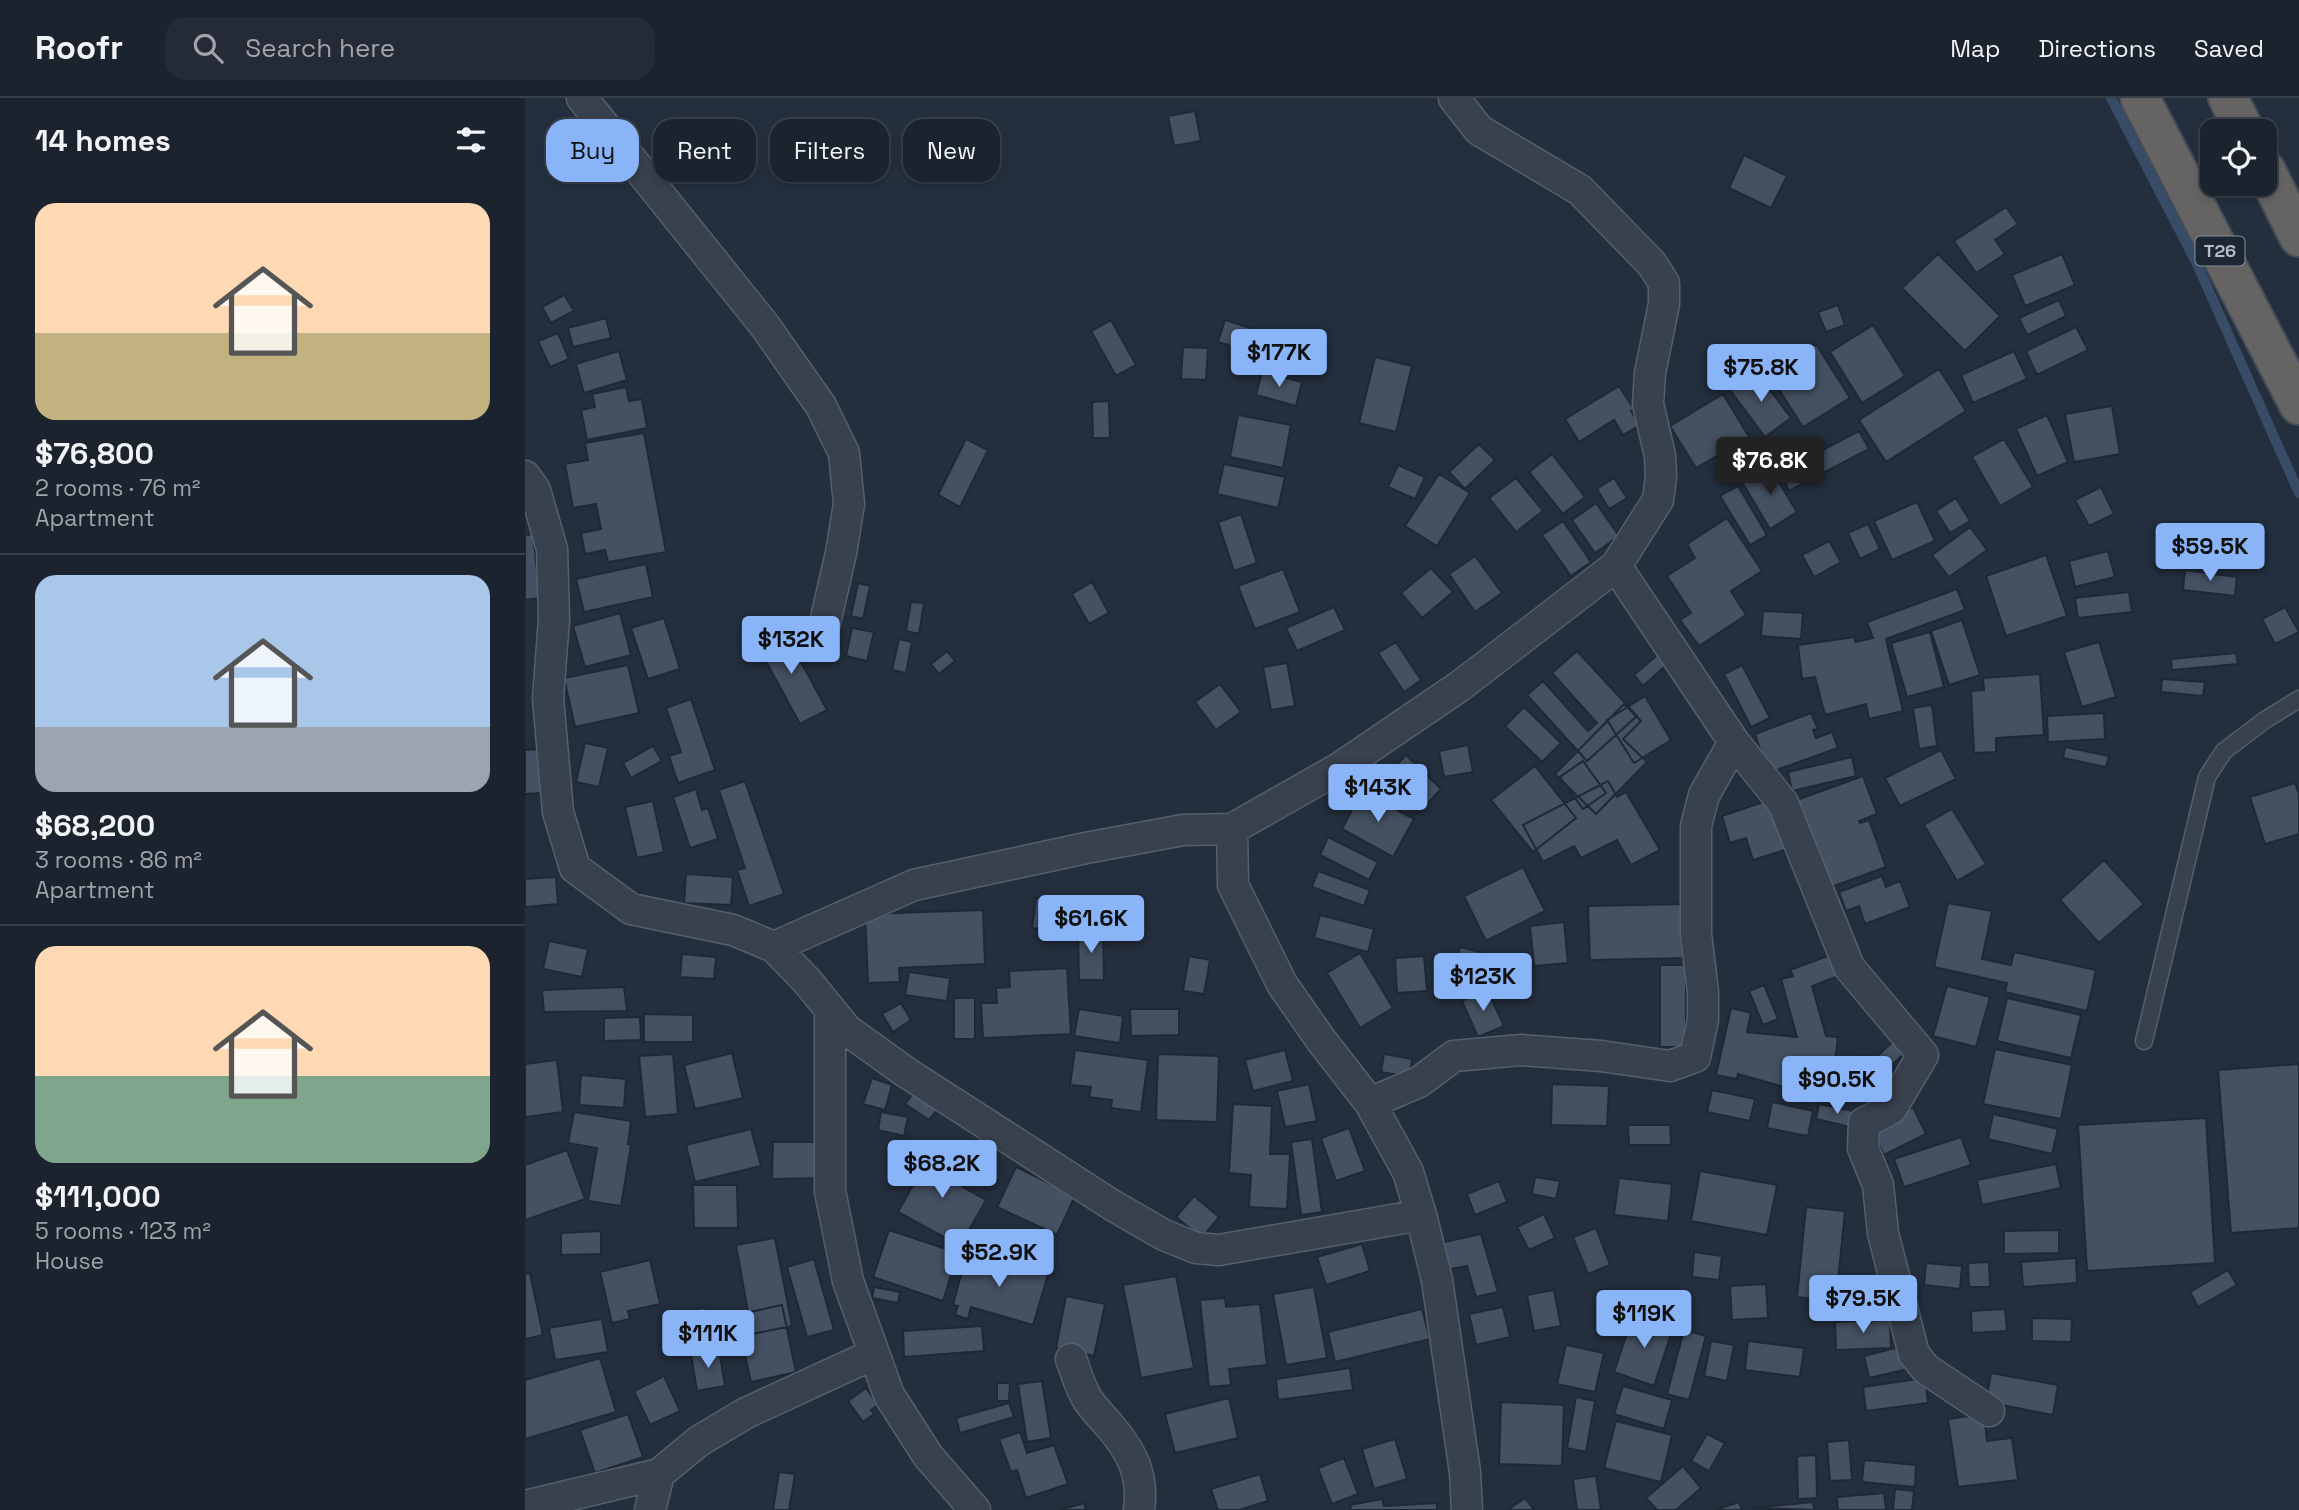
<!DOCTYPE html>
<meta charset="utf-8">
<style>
:root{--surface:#1b232e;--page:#242b36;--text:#f1f3f6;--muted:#a0a4aa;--line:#39404a;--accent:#8ab4f8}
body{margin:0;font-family:"Space Grotesk",sans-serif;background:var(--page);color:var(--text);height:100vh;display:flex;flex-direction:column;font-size:26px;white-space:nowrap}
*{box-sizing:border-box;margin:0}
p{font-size:23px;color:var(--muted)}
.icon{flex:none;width:38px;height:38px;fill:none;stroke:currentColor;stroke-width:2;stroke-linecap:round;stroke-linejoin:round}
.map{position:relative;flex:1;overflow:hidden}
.panel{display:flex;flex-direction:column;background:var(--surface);width:525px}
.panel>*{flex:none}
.hud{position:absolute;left:21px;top:21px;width:665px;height:63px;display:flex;gap:14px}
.controls{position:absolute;left:1675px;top:21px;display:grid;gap:14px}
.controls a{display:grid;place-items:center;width:77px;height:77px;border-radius:14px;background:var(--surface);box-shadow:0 4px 10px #0003,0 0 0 2px var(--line);font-size:35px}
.price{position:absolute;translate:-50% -60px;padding:0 16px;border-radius:7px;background:var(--accent);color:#111;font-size:23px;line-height:46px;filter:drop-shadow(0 2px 4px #0008)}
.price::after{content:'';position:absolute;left:50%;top:42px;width:21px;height:16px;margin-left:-10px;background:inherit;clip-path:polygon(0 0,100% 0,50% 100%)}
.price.selected{background:#222;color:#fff}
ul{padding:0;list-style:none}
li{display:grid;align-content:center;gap:14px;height:371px;padding:0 35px}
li+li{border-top:2px solid var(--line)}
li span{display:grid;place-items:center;height:217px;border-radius:21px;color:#555}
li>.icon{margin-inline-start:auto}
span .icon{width:126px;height:126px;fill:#fffc;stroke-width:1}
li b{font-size:30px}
h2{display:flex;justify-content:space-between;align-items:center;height:84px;padding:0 35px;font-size:30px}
.tag{padding:0 24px;border-radius:21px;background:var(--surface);box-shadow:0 4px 10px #0003,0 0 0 2px var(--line);font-size:24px;line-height:63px}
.tag.selected{background:var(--accent);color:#111}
header{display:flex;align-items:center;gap:42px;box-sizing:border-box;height:98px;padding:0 35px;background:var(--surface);border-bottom:2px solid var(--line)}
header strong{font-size:33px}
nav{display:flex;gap:38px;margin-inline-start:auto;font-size:24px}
.search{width:490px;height:63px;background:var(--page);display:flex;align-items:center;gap:18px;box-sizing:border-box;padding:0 24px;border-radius:21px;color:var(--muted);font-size:26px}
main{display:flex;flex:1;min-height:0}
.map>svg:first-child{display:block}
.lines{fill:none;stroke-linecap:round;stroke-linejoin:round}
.stream{stroke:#394c67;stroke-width:10}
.building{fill:#455162;stroke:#1f2835;stroke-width:2}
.service-casing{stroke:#565f6c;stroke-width:19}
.minor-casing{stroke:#565f6c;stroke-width:33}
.trunk-casing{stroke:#434c59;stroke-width:42}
.service{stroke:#38414e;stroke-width:16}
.minor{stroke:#38414e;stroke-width:30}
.trunk{stroke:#656462;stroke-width:38}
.labels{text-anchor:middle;stroke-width:5;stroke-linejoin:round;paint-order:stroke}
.shield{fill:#1d2633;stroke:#878f9c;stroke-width:2}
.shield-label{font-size:18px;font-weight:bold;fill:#b4bcc9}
</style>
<header>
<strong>Roofr</strong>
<div class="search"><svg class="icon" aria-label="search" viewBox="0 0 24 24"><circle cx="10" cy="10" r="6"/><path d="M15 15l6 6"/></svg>Search here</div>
<nav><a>Map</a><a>Directions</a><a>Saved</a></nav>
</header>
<main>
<section class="panel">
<h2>14 homes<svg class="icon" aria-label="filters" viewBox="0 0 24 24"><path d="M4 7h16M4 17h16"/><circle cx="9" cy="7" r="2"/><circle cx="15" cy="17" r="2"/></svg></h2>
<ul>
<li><span style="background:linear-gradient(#ffd9b3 60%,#c2b280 0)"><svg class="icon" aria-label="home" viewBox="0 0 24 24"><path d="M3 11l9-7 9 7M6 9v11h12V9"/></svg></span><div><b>$76,800</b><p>2 rooms · 76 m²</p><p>Apartment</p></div></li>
<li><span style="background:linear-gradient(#a9c7e8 70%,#9aa5b1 0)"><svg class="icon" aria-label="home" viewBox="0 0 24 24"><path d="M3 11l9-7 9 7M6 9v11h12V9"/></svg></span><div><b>$68,200</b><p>3 rooms · 86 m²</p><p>Apartment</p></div></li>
<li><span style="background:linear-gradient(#ffd9b3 60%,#7fa58c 0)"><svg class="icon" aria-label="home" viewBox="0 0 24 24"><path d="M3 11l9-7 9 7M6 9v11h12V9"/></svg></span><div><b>$111,000</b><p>5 rooms · 123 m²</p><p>House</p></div></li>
</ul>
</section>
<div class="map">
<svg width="1774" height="1412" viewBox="0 0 1774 1412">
<rect width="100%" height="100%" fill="#242f3e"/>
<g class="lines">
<path class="stream" d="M1586 0 1671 164 1774 395"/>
</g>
<path class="building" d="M670 13 676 43 649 48 643 18Z
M1219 57 1262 78 1246 110 1204 90Z
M1481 109 1493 126 1470 142 1480 156 1451 175 1429 143Z
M1413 156 1475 218 1440 253 1377 190Z
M1537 156 1550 187 1500 208 1487 177Z
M39 197 49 213 26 225 17 209Z
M1534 202 1541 218 1502 237 1494 220Z
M1313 207 1320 227 1301 234 1293 214Z
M81 220 86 240 48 249 43 230Z
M586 222 611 267 591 278 566 233Z
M700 222 745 236 738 258 693 244Z
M1348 227 1380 278 1337 305 1305 254Z
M1551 229 1563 252 1512 277 1501 253Z
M33 235 44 261 25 269 13 243Z
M1291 246 1325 300 1278 329 1244 276Z
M658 249 683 250 681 282 656 281Z
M94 253 102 282 59 295 51 266Z
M1489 253 1502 281 1448 305 1436 277Z
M850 259 887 268 871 334 834 325Z
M1414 271 1441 313 1361 364 1334 322Z
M1231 273 1266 320 1240 339 1205 292Z
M737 274 777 284 771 308 731 297Z
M1094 288 1109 311 1106 313 1115 327 1098 337 1089 322 1054 344 1040 321Z
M101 289 104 303 117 301 122 330 62 342 56 312 70 309 67 296Z
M1198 296 1224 339 1171 370 1145 328Z
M584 303 585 340H568L567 304Z
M1587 308 1595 356 1549 364 1540 316Z
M713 317 766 327 758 370 705 359Z
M1522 317 1543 364 1512 378 1491 331Z
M1334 333 1344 351 1264 393 1255 374Z
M119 335 141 454 83 464 80 452 60 456 56 435 76 431 71 406 48 410 40 366 63 362 60 345Z
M441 341 463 352 435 409 413 397Z
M1479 341 1508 389 1475 408 1447 359Z
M954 346 970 362 940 391 924 374Z
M1027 356 1060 399 1038 416 1004 374Z
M699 366 760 379 753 410 692 396Z
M873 367 900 379 890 401 863 389Z
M1244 368 1272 414 1245 431 1217 384Z
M914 376 945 395 912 448 880 428Z
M991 380 1018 413 991 434 964 400Z
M1089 380 1102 400 1084 411 1072 391Z
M1213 388 1242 437 1225 447 1195 398Z
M1576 389 1589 416 1564 428 1550 402Z
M1431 400 1445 423 1425 435 1411 413Z
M1392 404 1410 443 1367 462 1349 423Z
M1071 405 1094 438 1070 455 1047 422Z
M716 416 732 465 709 473 693 424Z
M1202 420 1237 473 1206 493 1221 517 1174 548 1155 522 1166 515 1142 478 1170 460 1162 446Z
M1038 423 1066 464 1046 478 1017 437Z
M1343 426 1355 451 1335 461 1323 435Z
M1445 429 1462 452 1424 479 1407 457Z
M8 436 15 500 0 502V437Z
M1304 443 1316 464 1289 479 1277 457Z
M1583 453 1590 479 1550 489 1544 463Z
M1521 457 1542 518 1481 538 1461 478Z
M950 458 977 495 950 514 924 476Z
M121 466 128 499 59 514 51 481Z
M906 470 928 494 897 520 876 495Z
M758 471 775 514 730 531 713 488Z
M1660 472 1712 479 1710 498 1658 492Z
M567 484 584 515 564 526 547 496Z
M333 485 345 488 338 521 326 518Z
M1432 491 1440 512 1361 541 1378 613 1344 621 1341 606 1300 617 1290 579 1277 581 1273 547 1330 539V544L1348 540 1342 524Z
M1604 494 1607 514 1553 520 1550 500Z
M386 504 399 505 394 536 381 533Z
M809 509 820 532 772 553 761 530Z
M1760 509 1774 534 1750 546 1737 521Z
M1238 513 1278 515 1276 541 1236 538Z
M95 515 106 557 60 569 48 528Z
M139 520 155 571 123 581 106 530Z
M1437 522 1455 577 1424 587 1406 533Z
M257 529 302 612 275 626 230 543Z
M327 530 349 534 342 563 321 558Z
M1405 534 1419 589 1382 599 1366 545Z
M374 541 387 544 381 575 367 572Z
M871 544 896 582 879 594 853 555Z
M1574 544 1591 599 1557 609 1539 554Z
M1138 552 1147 562 1118 588 1109 577Z
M422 553 430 563 414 576 406 566Z
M1052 553 1112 618 1062 663 1002 597 1018 583 1063 633 1072 625 1027 575Z
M1711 555 1713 566 1647 572 1646 561Z
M762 565 770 608 746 612 738 569Z
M103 567 114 615 50 629 39 580Z
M1217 567 1245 620 1226 629 1199 576Z
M1515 576 1519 637 1471 640V654L1449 655 1446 593 1459 592 1458 580Z
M1637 581 1680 584 1678 598 1636 594Z
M695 586 716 614 691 632 670 604Z
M1120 598 1146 642 1109 665 1082 622Z
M166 601 190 672 153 685 144 658 156 654 141 610Z
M1099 606 1116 623 1098 641 1122 664 1071 716 1030 676Z
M1407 607 1412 648 1394 651 1388 610Z
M999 609 1036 645 1017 664 980 628Z
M1286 615 1293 631 1288 632 1291 640 1307 634 1313 650 1243 675 1230 636Z
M1579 615 1580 641 1523 644 1522 618Z
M60 645 83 650 74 689 51 684Z
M943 647 948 674 919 679 914 653Z
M128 648 137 663 106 680 98 665Z
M1540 649 1584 658 1581 669 1538 660Z
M16 651 18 695 0 696V652Z
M1416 652 1431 681 1375 708 1360 680Z
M881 657 916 691 894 715 858 681Z
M1327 659 1331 678 1267 693 1263 674Z
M1058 663 1081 695 1058 711 1035 679Z
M1010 668 1051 720 1008 754 966 702Z
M1338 678 1352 716 1334 723 1335 725 1344 722 1361 769 1301 791 1266 704Z
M220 683 259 796 224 808 212 772 220 770 194 692Z
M1083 683 1092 699 1101 694 1135 752 1106 767 1092 742 1056 760 1049 748 1018 764 998 727Z
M1770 685 1774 696V736L1740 746 1725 699Z
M171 691 177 712 183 710 193 741 165 750 148 699Z
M837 693 889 721 868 759 817 731Z
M1244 702 1263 751 1228 762 1221 740 1205 745 1197 718Z
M128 703 139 754 112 760 100 709Z
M1427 711 1461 766 1432 783 1399 727Z
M803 739 853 764 844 782 795 757Z
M1579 762 1619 806 1574 845 1535 802Z
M998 769 1020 813 961 843 939 798Z
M793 773 845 792 839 808 787 789Z
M161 776 208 779 206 807 159 805Z
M1357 778 1361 789 1375 783 1385 809 1340 826 1334 808 1321 813 1314 794Z
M31 779 33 806 0 809V781Z
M511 800 532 803 528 833 507 830Z
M1423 805 1467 813 1457 861 1486 867 1489 854 1571 872 1562 913 1480 894 1482 885 1409 869Z
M1162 806 1163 860 1065 862 1063 808Z
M458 812 460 866 374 870 375 884 343 885 340 816Z
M795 817 849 831 843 854 789 840Z
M1039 824 1043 865 1009 868 1005 828Z
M578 831 579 882H554L553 832Z
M24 843 63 851 57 879 18 871Z
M935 849 959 855 950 888 927 883Z
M835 855 868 910 835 930 802 875Z
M157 856 191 859 189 881 155 879Z
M1308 856 1316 877 1287 888 1301 938 1313 939 1310 964 1321 967 1316 988 1307 986 1306 1000 1284 997 1282 1005 1261 1001 1263 990 1213 976 1212 981 1191 977 1206 910 1226 915 1222 934 1272 939 1256 881 1268 878 1265 872Z
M664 858 685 862 679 896 658 893Z
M899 858 902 893 872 895 870 860Z
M1135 867H1161V949H1135Z
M542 870 546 936 458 940 456 905H472L471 890 485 889 484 873Z
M384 874 425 880 422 903 380 897Z
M1239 887 1253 921 1238 927 1224 893Z
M1422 888 1465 899 1451 949 1408 938Z
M99 889 102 913 19 914 17 892Z
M962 891 979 928 953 939 937 903Z
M429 900H450V941H429Z
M1482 900 1556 917 1546 960 1472 943Z
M376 905 386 922 368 934 357 916Z
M554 911 598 918 595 945 549 938Z
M605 911H654V937L606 938Z
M119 916 168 917V944H119Z
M115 919 116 942 79 943V920Z
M1374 938 1385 950 1361 972V971L1357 986 1366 988 1362 1007 1318 999 1321 980 1332 982 1336 958 1350 960Z
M1470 951 1547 967 1536 1021 1458 1006Z
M550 952 623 962 616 1014 586 1010 587 1002 564 999 566 989 545 987Z
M760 952 768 983 728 993 720 962Z
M207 955 218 1000 170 1011 159 967Z
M148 956 153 1016 120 1019 114 958Z
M633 956 694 958 692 1024 631 1022Z
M859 956 887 961 885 979 856 974Z
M32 962 38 1014 0 1019V966Z
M1774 966V1130L1706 1135 1693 972Z
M56 977 101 981 99 1010 54 1007Z
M347 980 367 987 360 1012 338 1006Z
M784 986 792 1023 760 1029 752 993Z
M1027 986 1084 988 1082 1028 1026 1027Z
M1187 992 1230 1001 1225 1023 1182 1014Z
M390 993 414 1010 404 1022 380 1006Z
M1247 1004 1288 1013 1283 1038 1242 1030Z
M708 1006 747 1008 745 1056H765L762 1111 724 1109 726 1077 704 1075Z
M1294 1006 1333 1014 1330 1030 1291 1021Z
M1388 1009 1401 1036 1359 1057 1346 1030Z
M49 1014 106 1023 103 1046 106 1047 96 1108 63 1103 72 1050 43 1045Z
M356 1014 383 1019 379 1038 353 1032Z
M1468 1016 1533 1031 1527 1056 1463 1041Z
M1681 1020 1690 1165 1562 1173 1553 1027Z
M1103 1027H1145L1146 1047H1104Z
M824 1030 840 1073 811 1083 796 1040Z
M226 1031 236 1068 170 1084 161 1047Z
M1436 1039 1446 1067 1379 1089 1369 1061Z
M787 1041 797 1114 776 1117 766 1044Z
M248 1044H299V1080L247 1081Z
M410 1048 433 1061 422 1080 461 1102 435 1148 373 1114Z
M42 1052 60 1101 0 1122V1067Z
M1531 1066 1536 1090 1457 1107 1452 1082Z
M491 1069 550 1098 532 1137 472 1109Z
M1175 1073 1252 1087 1242 1137 1166 1123Z
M1010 1079 1035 1083 1031 1101 1007 1096Z
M1094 1080 1147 1086 1143 1123 1089 1117Z
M974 1083 982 1104 950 1117 942 1096Z
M168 1087H212L213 1130H169Z
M669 1098 694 1119 677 1140 651 1119Z
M1281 1109 1320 1113 1311 1204 1272 1199Z
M1019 1116 1030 1140 1004 1152 992 1129Z
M1071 1130 1085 1167 1063 1176 1048 1139Z
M364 1132 433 1155 418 1203 348 1179Z
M1534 1132V1155L1479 1156V1133Z
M76 1133V1156L36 1157V1135Z
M956 1136 973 1194 951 1199 942 1168 921 1172 915 1145Z
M250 1140 267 1228 227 1236 211 1147Z
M837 1146 845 1173 801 1187 792 1159Z
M442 1154 457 1159 456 1162 459 1163 461 1159 523 1177 508 1227 446 1209 443 1221 430 1217 433 1208 428 1207Z
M1169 1154 1197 1158 1194 1182 1167 1179Z
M1551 1160 1552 1185 1498 1189 1496 1164Z
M289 1161 309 1232 282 1239 262 1169Z
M125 1162 135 1206 103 1213 105 1221 87 1225 75 1174Z
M1464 1164 1465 1189H1444L1443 1165Z
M1401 1165 1437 1168 1435 1191 1399 1187Z
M1703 1172 1712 1187 1673 1209 1665 1194Z
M5 1175 18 1237 0 1241V1176Z
M651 1178 669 1270 616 1280 598 1187Z
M1241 1186 1243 1220 1207 1222 1205 1188Z
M349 1189 375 1194 373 1205 347 1200Z
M789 1189 802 1260 761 1267 748 1196Z
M1076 1191 1097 1194 1094 1222 1073 1219Z
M1029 1192 1036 1228 1009 1233 1002 1197Z
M541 1198 580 1206 569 1258 531 1250Z
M700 1200 701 1209 735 1206 742 1267 704 1271 706 1287 684 1289 675 1202Z
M257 1207 271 1274 226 1284 211 1217Z
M179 1209 188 1234 161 1243 153 1218Z
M978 1209 985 1239 951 1247 944 1216Z
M897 1211 905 1241 810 1264 803 1234Z
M1480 1211 1482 1233 1447 1235 1446 1213Z
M1108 1217 1148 1230 1129 1288 1089 1274Z
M1507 1220 1547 1221 1546 1244 1507 1243Z
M77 1221 83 1254 30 1262 24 1230Z
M1365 1222 1366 1250 1311 1252 1310 1224Z
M457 1228 459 1253 379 1259 378 1233Z
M1159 1232 1181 1238 1164 1302 1142 1296Z
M1186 1243 1209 1247 1202 1283 1179 1278Z
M1223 1243 1279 1250 1275 1279 1220 1272Z
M1041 1247 1079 1255 1070 1294 1032 1286Z
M1378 1248 1383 1271 1344 1280 1339 1258Z
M194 1252 200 1288 172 1293 166 1256Z
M75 1260 91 1314 0 1341V1282Z
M825 1270 828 1292 753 1302 751 1281Z
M1466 1275 1533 1287 1528 1317 1461 1304Z
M139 1278 155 1313 125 1327 109 1293Z
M1400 1280 1403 1305 1341 1313 1338 1289Z
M517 1283 526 1340 502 1344 493 1286Z
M472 1285H485L484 1303H472Z
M1098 1288 1147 1302 1139 1331 1089 1316Z
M341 1290 353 1307 346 1312 349 1316 338 1324 323 1303Z
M1051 1299 1070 1303 1061 1354 1042 1350Z
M704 1300 713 1340 650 1355 640 1316Z
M976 1304 1039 1307 1037 1368 974 1366Z
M484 1305 489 1319 435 1335 431 1320Z
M103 1316 118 1359 70 1375 55 1332Z
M1459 1316 1462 1343 1487 1340 1493 1382 1433 1389 1423 1321Z
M1091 1323 1147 1337 1136 1384 1079 1370Z
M495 1334 502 1355 529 1347 543 1386 501 1400 492 1372 486 1374 474 1341Z
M1182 1336 1200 1345 1184 1373 1166 1363Z
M870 1341 882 1381 849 1391 837 1351Z
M1324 1342 1327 1382 1305 1383 1302 1344Z
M1291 1357 1292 1400 1273 1401 1272 1358Z
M819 1360 833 1396 807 1406 793 1370Z
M1339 1362 1391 1367 1390 1389 1337 1384Z
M1158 1368 1176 1390 1151 1412H1132L1121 1400Z
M254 1374 270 1376 264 1412H248Z
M735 1376 743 1403 714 1412H693L686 1391Z
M1071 1378 1076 1412H1052L1048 1381Z
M1370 1391 1389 1393 1387 1412H1368Z
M1359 1395 1361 1412H1313L1312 1399Z
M1000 1400 1009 1412H985L984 1411Z
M857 1401 859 1408 912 1405V1412H826L825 1407Z
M1214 1404 1217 1412H1194L1193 1411Z
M1288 1404 1289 1412 1229 1410Z
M559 1405 561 1412H535Z"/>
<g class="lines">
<g class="service-casing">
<path id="service" d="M1619 943 1682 679 1699 653 1740 622 1774 601"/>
</g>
<g class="minor-casing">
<path id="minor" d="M57 0 240 228 296 308 319 355 324 406 316 455 297 538
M0 378 10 392 27 451 29 521 23 600 33 714 50 770 106 811 208 832 249 849 282 883 322 932 382 975 587 1107 639 1137 671 1150 694 1152 896 1117
M1091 468 1209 644 1258 705 1324 869 1398 957 1366 1011 1339 1025 1338 1050 1353 1087 1358 1135 1389 1256 1401 1271 1464 1313
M707 731 708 787 757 886 796 942 845 1005 883 1074 896 1117 912 1182 940 1374 942 1412
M249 849 389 787 561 750 658 732 707 731 816 669 935 588 1091 468 1133 402 1136 379 1135 358 1123 306 1125 275 1139 206V185L1127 166 1055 92 954 32 929 0
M305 911V1093L323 1183 364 1297 403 1358 450 1412
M845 1005 894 984 929 958 996 952 1076 958 1145 968 1170 959 1178 922V894L1171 836V728L1179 697 1209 644
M546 1261C551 1274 555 1290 563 1302 569 1311 577 1319 584 1327 607 1354 619 1377 614 1412
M0 1408 134 1376 174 1343 221 1315 349 1256
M125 1412 134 1376"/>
</g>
<g class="trunk-casing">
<path id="trunk" d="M1615 0 1774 307
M1703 0 1720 33
M1740 71 1774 139"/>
</g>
<use href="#service" class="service"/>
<use href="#minor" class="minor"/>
<use href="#trunk" class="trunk"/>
</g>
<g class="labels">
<rect class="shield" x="1670.5" y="138.5" width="49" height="29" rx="5"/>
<g class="shield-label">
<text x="1695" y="159">T26</text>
</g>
</g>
</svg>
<div class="controls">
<a><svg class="icon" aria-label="locate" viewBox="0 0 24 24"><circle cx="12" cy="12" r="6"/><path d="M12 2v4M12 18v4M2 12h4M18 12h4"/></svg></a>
</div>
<b class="price" style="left:754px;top:291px">$177K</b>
<b class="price" style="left:1236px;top:306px">$75.8K</b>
<b class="price selected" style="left:1245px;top:399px">$76.8K</b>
<b class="price" style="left:1685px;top:485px">$59.5K</b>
<b class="price" style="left:266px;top:578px">$132K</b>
<b class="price" style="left:853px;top:726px">$143K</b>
<b class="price" style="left:566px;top:857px">$61.6K</b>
<b class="price" style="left:958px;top:915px">$123K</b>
<b class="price" style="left:1312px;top:1018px">$90.5K</b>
<b class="price" style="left:417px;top:1102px">$68.2K</b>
<b class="price" style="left:474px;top:1191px">$52.9K</b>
<b class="price" style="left:1338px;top:1237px">$79.5K</b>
<b class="price" style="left:1119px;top:1252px">$119K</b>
<b class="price" style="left:183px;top:1272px">$111K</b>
<div class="hud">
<a class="tag selected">Buy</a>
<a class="tag">Rent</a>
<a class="tag">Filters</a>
<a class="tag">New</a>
</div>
</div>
</main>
